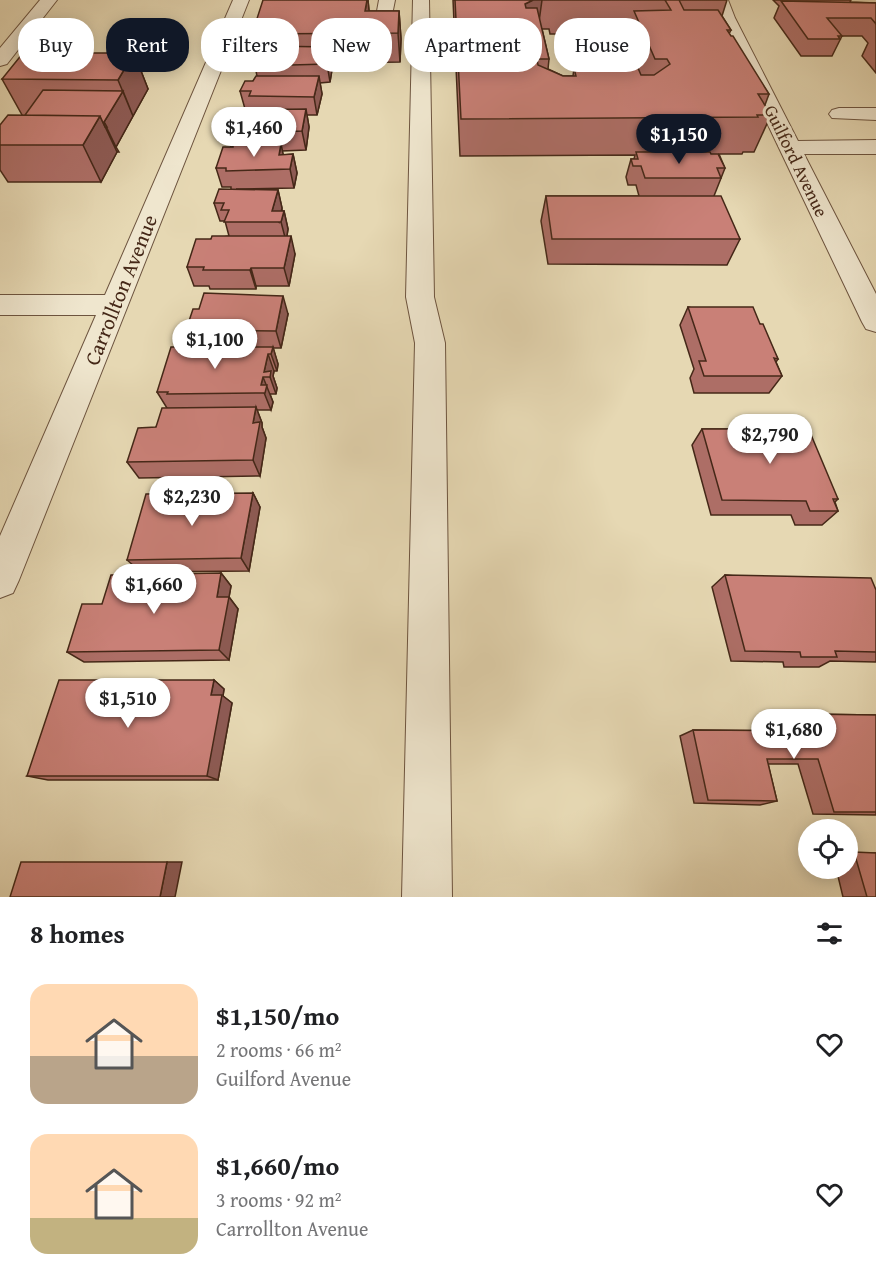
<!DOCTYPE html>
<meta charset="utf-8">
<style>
:root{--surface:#fff;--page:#f6f6f6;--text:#202124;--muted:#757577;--accent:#111827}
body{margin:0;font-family:"Gentium Book Plus",serif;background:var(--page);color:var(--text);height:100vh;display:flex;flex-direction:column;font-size:22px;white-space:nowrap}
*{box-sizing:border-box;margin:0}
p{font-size:20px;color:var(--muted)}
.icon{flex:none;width:33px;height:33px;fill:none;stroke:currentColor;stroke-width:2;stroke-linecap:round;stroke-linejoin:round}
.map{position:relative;height:897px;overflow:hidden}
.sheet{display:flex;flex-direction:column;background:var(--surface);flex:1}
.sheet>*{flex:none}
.top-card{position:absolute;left:18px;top:18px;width:840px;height:54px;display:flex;gap:12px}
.tools{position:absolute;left:798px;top:819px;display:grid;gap:12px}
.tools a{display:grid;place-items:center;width:60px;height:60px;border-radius:50%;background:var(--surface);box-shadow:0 3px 15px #0003;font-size:30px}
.price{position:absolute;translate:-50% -51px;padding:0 14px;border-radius:21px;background:#fff;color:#222;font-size:20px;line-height:39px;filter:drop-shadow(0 2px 3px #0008)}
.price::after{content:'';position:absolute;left:50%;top:36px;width:18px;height:14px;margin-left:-9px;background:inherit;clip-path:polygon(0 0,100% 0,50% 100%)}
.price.active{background:var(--accent);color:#fff}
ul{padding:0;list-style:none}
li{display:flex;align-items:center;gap:18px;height:150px;padding:0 30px}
li span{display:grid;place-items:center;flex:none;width:168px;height:120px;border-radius:18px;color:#555}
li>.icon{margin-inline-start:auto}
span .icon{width:72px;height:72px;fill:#fffc;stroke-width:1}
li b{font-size:26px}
h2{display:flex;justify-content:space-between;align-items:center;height:72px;padding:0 30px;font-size:26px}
.tag{padding:0 21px;border-radius:24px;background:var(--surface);box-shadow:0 3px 15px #0003;font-size:21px;line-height:54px}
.tag.active{background:var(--accent);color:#fff}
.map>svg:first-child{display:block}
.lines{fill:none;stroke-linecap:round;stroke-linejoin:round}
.minor-casing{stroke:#6d543f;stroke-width:2}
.minor{fill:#efe6ce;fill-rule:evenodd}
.wall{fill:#ad6e66;stroke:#452818;stroke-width:1.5;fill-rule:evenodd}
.shaded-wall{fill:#8d5a53;stroke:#452818;stroke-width:1.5}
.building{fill:#c98077;stroke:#452818;stroke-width:1.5}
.labels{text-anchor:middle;stroke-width:6;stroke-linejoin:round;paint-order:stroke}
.far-street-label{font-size:18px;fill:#452818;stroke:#efe6ce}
.street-label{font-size:21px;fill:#452818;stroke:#efe6ce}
</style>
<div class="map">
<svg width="876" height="897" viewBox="0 0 876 897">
<rect width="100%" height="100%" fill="#e6d8b3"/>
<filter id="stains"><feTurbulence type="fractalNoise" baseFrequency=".00333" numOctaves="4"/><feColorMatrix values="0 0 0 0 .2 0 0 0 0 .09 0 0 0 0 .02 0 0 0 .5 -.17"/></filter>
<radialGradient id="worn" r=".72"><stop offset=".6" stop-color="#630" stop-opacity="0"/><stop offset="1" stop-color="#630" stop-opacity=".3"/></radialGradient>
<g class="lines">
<g class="minor-casing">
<path id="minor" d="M40 0H57L7 64 0 66V48Z
M233 0H249L19 580 13 593 0 598V536L96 315H0V295H105Z
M379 0H395L392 15H380L377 11Z
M413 0H429L434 297 445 343 452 897H402L415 343 406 297Z
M712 0H728L735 18 798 141 876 140V154H804L876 294V332L866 329 862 322 717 18Z
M839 108H876V120L832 118 829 114 832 110Z"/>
</g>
<use href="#minor" class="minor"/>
</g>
<path class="wall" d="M368 0 369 11H399L401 39 400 62 333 63 330 82 320 83 322 94 317 115H307L309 127 306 150 282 151 283 155 293 154 297 173 294 188 236 189 278 190 282 208V211H284L288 229 287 236 295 254 289 286H256V289H210L209 286H194L187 267 211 239 229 236 225 221H220L214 203 231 189V187H222L216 168 231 147 227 134 252 109H245L240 91 253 81 257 76 255 66 258 61 252 34Z
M453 0H727L722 16 731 30 729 34 769 94 765 105 771 115 754 152H743L742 154H719L725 168 714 196 740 239 727 265 548 264 541 221 546 196H639L636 185H628L626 177 631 159H634L635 155 460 156ZM542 29H549L550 34H628L626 45 635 68H574L573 76H563L548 69 549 59Z
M773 0H851L850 2 876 3V73L862 56 868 43 862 36H842L832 56H801L774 18 779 6Z
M134 53 148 89 116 147 119 152H117L101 182H8L0 170V125L22 115 2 79Z
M688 307 760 324 778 359 776 362 782 376 769 393H694L690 378 694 369 680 325Z
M288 314 281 348H273L278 364 277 371H274L273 376 277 388 276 394H270L273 402 271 410H257L262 423V427L266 438 260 476 139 478 127 462 156 427 167 408 157 392 194 347 186 330Z
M773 420 838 499 835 502 838 511 822 525H795L791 515H711L692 445 702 429H740L743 426H768Z
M253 493 260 507 249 571 141 572 127 560Z
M221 573 231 586 229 597 238 609 229 660 84 662 67 652 102 604Z
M725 575 876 590V662L830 661 819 667H784L783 662 731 661 712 587Z
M214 680 224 689 223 696 232 703 218 780H48L27 776Z
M805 714 876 715V815L813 814 798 764H768L777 801 760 805 694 803 680 736 693 730 790 731 787 721Z
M848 853H876V897H843L836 868H848Z"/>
<path class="shaded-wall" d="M367 0H368L370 21 365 11Z
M533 0H542L538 29 521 38 525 4Z
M399 11 401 39 400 62 398 33Z
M331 47 333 64 330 82 327 64Z
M134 53 148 89 133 116 118 80Z
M319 76 322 94 317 115 314 97Z
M123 91 133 116 116 147 104 122Z
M306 109 309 127 306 150 302 131Z
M100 116 117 152 101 182 83 145Z
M281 144 285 163 279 155Z
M293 154 297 173 294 188 290 169Z
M278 190 282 208 279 222 272 211Z
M284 211 288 229 286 241 281 222Z
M291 236 295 254 289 286 284 268Z
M251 268 256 286V289L250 270Z
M283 296 288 314 281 348 276 331Z
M273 347 278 364 277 371 271 354Z
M268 354 274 371 273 376 277 388 276 394 270 377 264 372Z
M263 377 273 402 271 410 261 385Z
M256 407 262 423V427L266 438 260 476 253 460V423Z
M253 493 260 507 249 571 241 558Z
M221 573 231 586 229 597 238 609 229 660 219 650 217 597Z
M214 680 224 689 223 696 232 703 218 780 207 776 211 695Z
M167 862H182L175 897H160Z"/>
<path class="building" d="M263 0H367L365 11H399L398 33 252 34Z
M455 0H533L525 4 526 8H537L549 59H537L538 65 563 76H576L574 68H638L641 75H654L670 64 667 59H655L634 11 671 10 665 0H679L684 10H718L731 30H727L731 36H733L769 94H758L771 115H757L758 117 461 119Z
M781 1 876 3V24L871 18H827L842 36H838L840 39H808Z
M266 46 331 47 327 64 255 66Z
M23 53H134L118 80 2 79Z
M256 76H319L314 97 249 96 251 91H240L245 81H253Z
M43 90 123 91 104 122 107 127H105L100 116 25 115Z
M306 109 302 131 227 134 232 120H242L245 110Z
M8 115 100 116 83 145H0V125Z
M281 144 279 155 293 154 290 169 226 171V168H216L223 147H233V145Z
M636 152H710L711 154H718L725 168H717L721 178H645L641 166H633L631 159H638Z
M219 189 278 190 272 211H284L281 222H224L229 210H221L224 203H214Z
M546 196H721L740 239H552Z
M212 236H291L284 268H251L250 270H203L204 267H187L196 239H211Z
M204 293 283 296 276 331 186 330 193 309H199Z
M688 307H753L760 324H763L778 359 774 358 782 376H704L699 361H706Z
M171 347H273L271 354H268L264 372 271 371 270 377H263L261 385H267L265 393 167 394 168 392H157Z
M256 407 253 423 260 422 253 460 127 462 138 428 156 427 162 408Z
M773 420H803L807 430H809L838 499H833L838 511H810L806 501 722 500 702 429H744L743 426H775Z
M253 493 241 558 127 560 146 494Z
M221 573 217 597H229L219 650 67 652 82 604H102L111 575Z
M725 575 871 578 876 590V652L835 651 837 657H801L800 652 745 651Z
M59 680H214L211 695H222L207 776H27Z
M805 714 876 715V812H834L818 759H767L777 801 708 800 693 730 810 731Z
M854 852 876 853V897H867Z
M21 862H167L160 897H10Z"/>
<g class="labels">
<g class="far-street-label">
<text transform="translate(796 161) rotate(64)" y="6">Guilford Avenue</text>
</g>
<g class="street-label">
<text transform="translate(121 290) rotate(-68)" y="7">Carrollton Avenue</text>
</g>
</g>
<rect width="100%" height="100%" filter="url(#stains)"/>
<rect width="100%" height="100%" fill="url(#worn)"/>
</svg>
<div class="tools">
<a><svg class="icon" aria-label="locate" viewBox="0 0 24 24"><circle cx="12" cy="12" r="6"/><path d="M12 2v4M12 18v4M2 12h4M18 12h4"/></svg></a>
</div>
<b class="price" style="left:254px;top:158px">$1,460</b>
<b class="price active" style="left:679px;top:165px">$1,150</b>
<b class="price" style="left:215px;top:370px">$1,100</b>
<b class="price" style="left:770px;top:465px">$2,790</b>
<b class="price" style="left:192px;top:527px">$2,230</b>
<b class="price" style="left:154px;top:615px">$1,660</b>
<b class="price" style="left:128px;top:729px">$1,510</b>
<b class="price" style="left:794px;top:760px">$1,680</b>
<div class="top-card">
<a class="tag">Buy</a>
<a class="tag active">Rent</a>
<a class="tag">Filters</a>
<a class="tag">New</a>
<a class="tag">Apartment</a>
<a class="tag">House</a>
</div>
</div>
<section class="sheet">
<h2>8 homes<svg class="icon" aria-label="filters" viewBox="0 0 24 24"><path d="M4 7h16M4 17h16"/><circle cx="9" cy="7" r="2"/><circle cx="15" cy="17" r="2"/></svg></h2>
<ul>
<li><span style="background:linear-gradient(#ffd9b3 60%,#b9a48a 0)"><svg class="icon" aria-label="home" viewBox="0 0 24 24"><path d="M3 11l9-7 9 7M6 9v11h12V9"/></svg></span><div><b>$1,150/mo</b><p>2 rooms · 66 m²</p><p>Guilford Avenue</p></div><svg class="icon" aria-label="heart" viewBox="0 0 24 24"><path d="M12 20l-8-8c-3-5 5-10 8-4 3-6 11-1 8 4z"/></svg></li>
<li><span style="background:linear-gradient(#ffd9b3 70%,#c2b280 0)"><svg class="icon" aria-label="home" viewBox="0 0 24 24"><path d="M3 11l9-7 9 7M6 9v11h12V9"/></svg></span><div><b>$1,660/mo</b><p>3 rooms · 92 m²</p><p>Carrollton Avenue</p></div><svg class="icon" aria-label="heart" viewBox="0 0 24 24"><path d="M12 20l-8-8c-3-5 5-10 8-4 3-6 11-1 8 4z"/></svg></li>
</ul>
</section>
